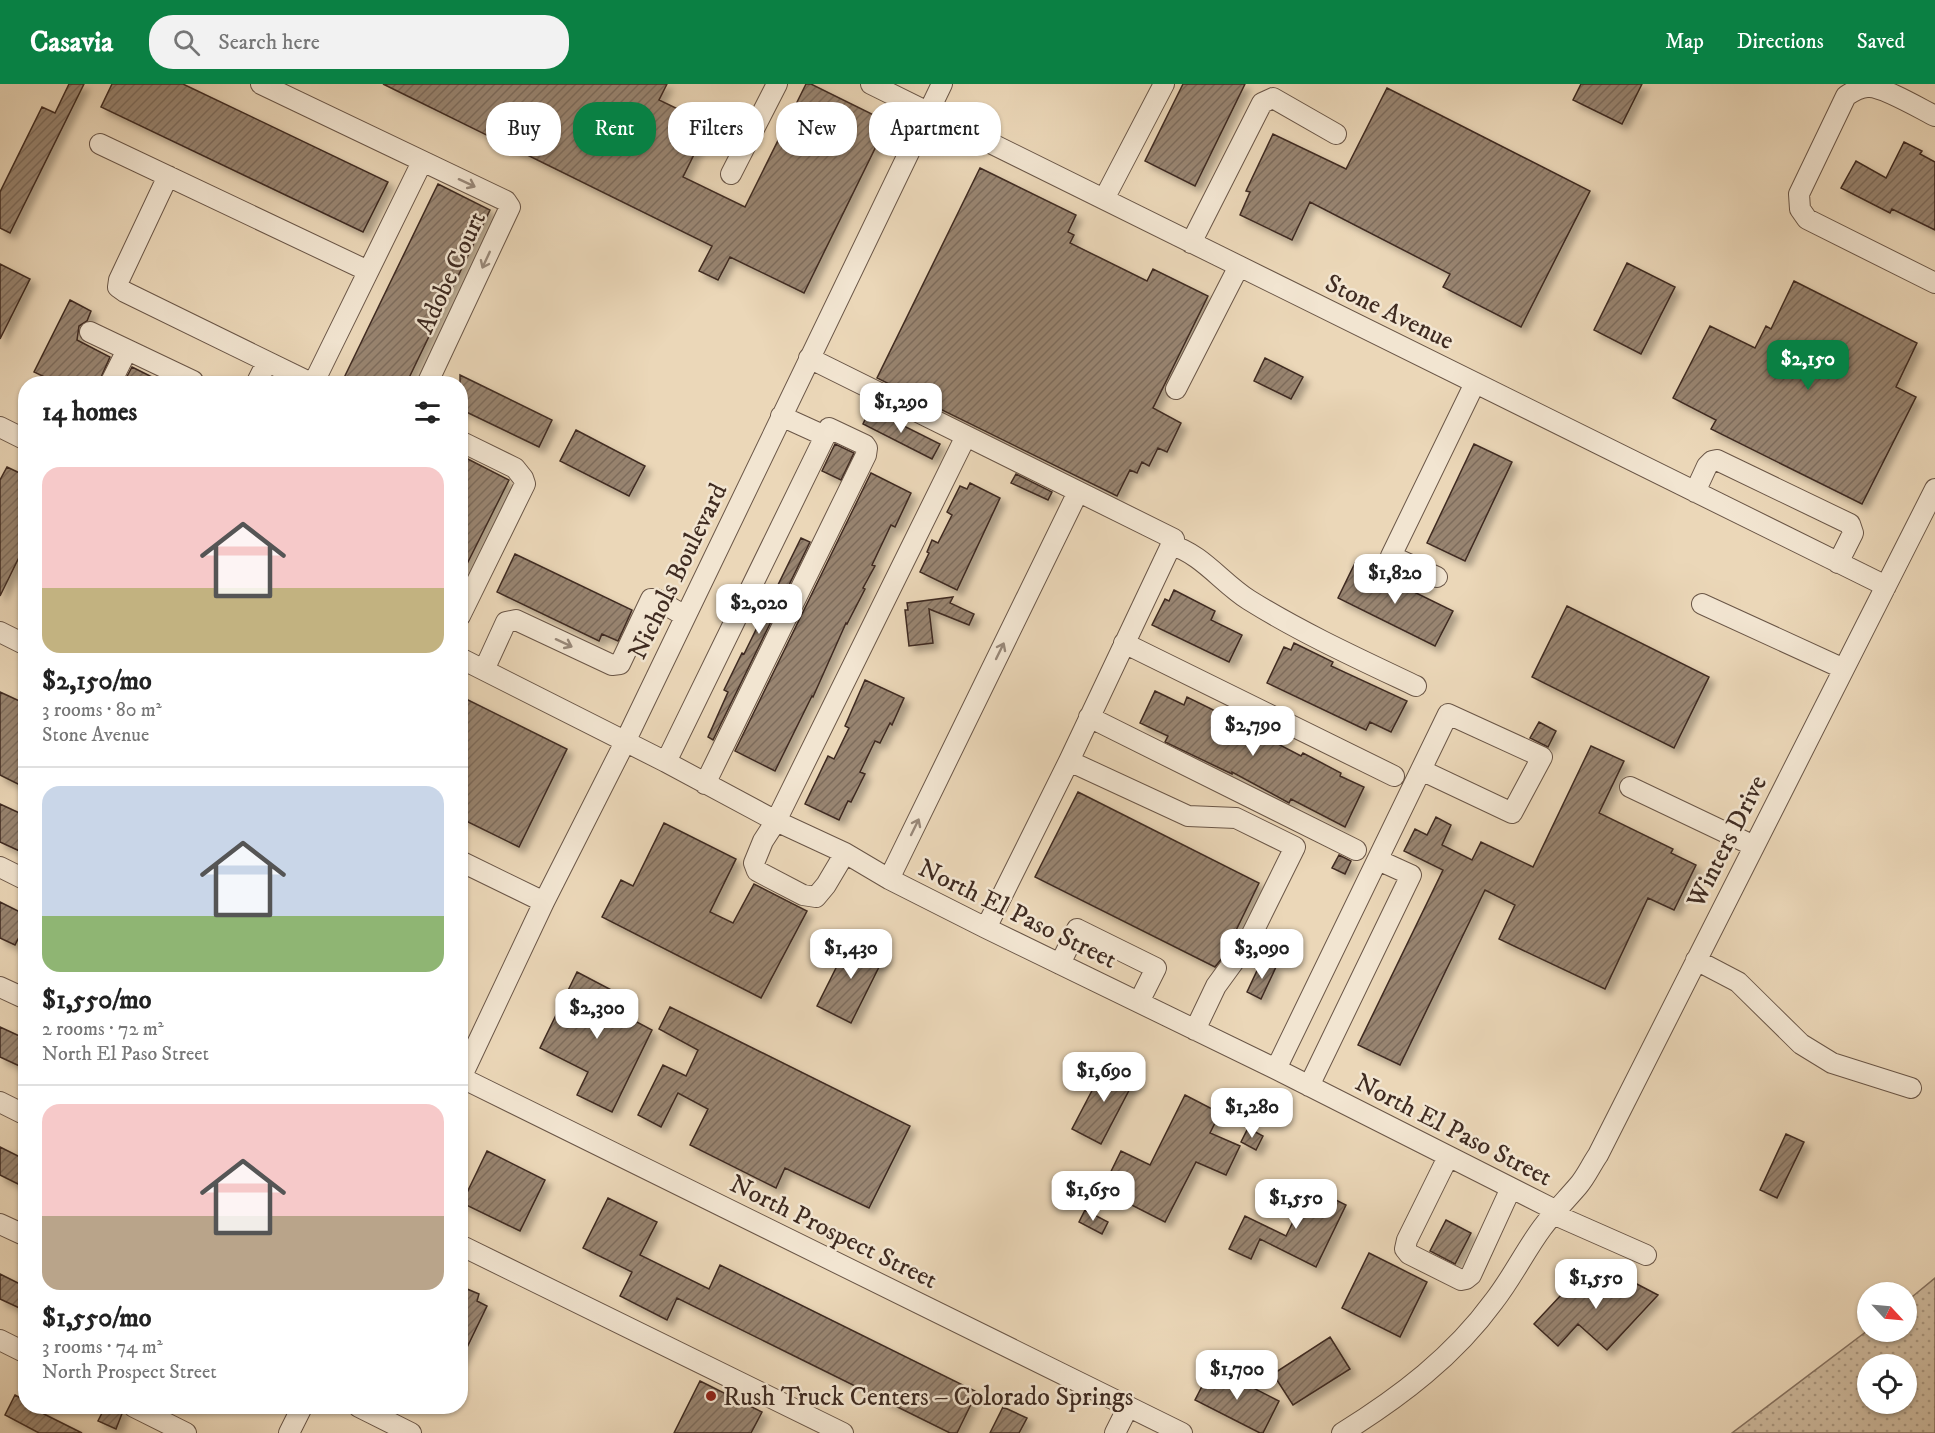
<!DOCTYPE html>
<meta charset="utf-8">
<style>
:root{--surface:#fff;--page:#f2f2f2;--text:#222;--muted:#767676;--line:#e0e0e0;--accent:#0b8043}
body{margin:0;font-family:"IM FELL DW Pica",serif;background:var(--page);color:var(--text);height:100vh;display:flex;flex-direction:column;font-size:22px;white-space:nowrap}
*{box-sizing:border-box;margin:0}
p{font-size:20px;color:var(--muted)}
.icon{flex:none;width:33px;height:33px;fill:none;stroke:currentColor;stroke-width:2;stroke-linecap:round;stroke-linejoin:round}
.map{position:relative;flex:1;overflow:hidden}
.drawer{position:absolute;left:18px;top:292px;width:450px;height:1038px;display:flex;flex-direction:column;background:var(--surface);border-radius:24px;box-shadow:0 2px 4px #0004}
.drawer>*{flex:none}
.banner{position:absolute;left:486px;top:18px;width:570px;height:54px;display:flex;gap:12px}
.needle{width:39px;rotate:116deg}
.controls{position:absolute;left:1857px;top:1198px;display:grid;gap:12px}
.controls a{display:grid;place-items:center;width:60px;height:60px;border-radius:50%;background:var(--surface);box-shadow:0 2px 4px #0004;font-size:30px}
.price{position:absolute;translate:-50% -51px;padding:0 14px;border-radius:12px;background:#fff;color:#222;font-size:20px;line-height:39px;filter:drop-shadow(0 2px 3px #0008)}
.price::after{content:'';position:absolute;left:50%;top:36px;width:18px;height:14px;margin-left:-9px;background:inherit;clip-path:polygon(0 0,100% 0,50% 100%)}
.price.selected{background:var(--accent);color:#fff}
ul{padding:0;list-style:none}
li{display:grid;align-content:center;gap:12px;height:318px;padding:0 24px}
li+li{border-top:2px solid var(--line)}
li span{display:grid;place-items:center;height:186px;border-radius:18px;color:#555}
li>.icon{margin-inline-start:auto}
span .icon{width:108px;height:108px;fill:#fffc;stroke-width:1}
li b{font-size:26px}
h2{display:flex;justify-content:space-between;align-items:center;height:72px;padding:0 24px;font-size:26px}
.tag{padding:0 21px;border-radius:24px;background:var(--surface);box-shadow:0 2px 4px #0004;font-size:21px;line-height:54px}
.tag.selected{background:var(--accent);color:#fff}
header{display:flex;align-items:center;gap:36px;box-sizing:border-box;height:84px;padding:0 30px;background:var(--accent);color:#fff}
header strong{font-size:28px}
nav{display:flex;gap:33px;margin-inline-start:auto;font-size:21px}
.search{width:420px;height:54px;background:var(--page);display:flex;align-items:center;gap:15px;box-sizing:border-box;padding:0 21px;border-radius:24px;color:var(--muted);font-size:22px}
.map>svg:first-child{display:block}
.park{fill:url(#park-dots);stroke:#867260;stroke-width:1.5;fill-rule:evenodd}
.building{fill:url(#building-hatch);stroke:#3f2b21;stroke-width:1.5;filter:url(#shadow)}
.lines{fill:none;stroke-linecap:round;stroke-linejoin:round}
.minor-casing{stroke:#6a5647;stroke-width:22}
.minor{stroke:#f2e5d1;stroke-width:20}
.oneway{stroke:#988879}
.poi-dot{fill:#8f2418;stroke:#f2e5d1;stroke-width:2}
.labels{text-anchor:middle;stroke-width:5;stroke-linejoin:round;paint-order:stroke}
.street-label{font-size:26px;fill:#3f2b21;stroke:#f2e5d1}
.poi-label{font-size:26px;fill:#3f2b21;stroke:#f2e5d1;text-anchor:start}
</style>
<header>
<strong>Casavia</strong>
<div class="search"><svg class="icon" aria-label="search" viewBox="0 0 24 24"><circle cx="10" cy="10" r="6"/><path d="M15 15l6 6"/></svg>Search here</div>
<nav><a>Map</a><a>Directions</a><a>Saved</a></nav>
</header>
<div class="map">
<svg width="1935" height="1349" viewBox="0 0 1935 1349">
<defs>
<pattern id="park-dots" width="8" height="8" patternUnits="userSpaceOnUse" patternTransform="scale(1.5)"><rect width="8" height="8" fill="#ceba9e"/><path d="M2 2h.1M6 6h.1" fill="none" stroke="#a99780" stroke-width="1.8" stroke-linecap="round"/></pattern>
<pattern id="building-hatch" width="6" height="6" patternUnits="userSpaceOnUse" patternTransform="scale(1.5)"><rect width="6" height="6" fill="#988470"/><path d="M-1 1l2-2M0 6l6-6M5 7l2-2" fill="none" stroke="#7d6c5c"/></pattern>
<filter id="shadow"><feDropShadow dx="5.5" dy="5.5" stdDeviation="3" flood-color="#0004"/></filter>
</defs>
<rect width="100%" height="100%" fill="#ebd7b8"/>
<filter id="stains"><feTurbulence type="fractalNoise" baseFrequency=".00333" numOctaves="4"/><feColorMatrix values="0 0 0 0 .2 0 0 0 0 .09 0 0 0 0 .02 0 0 0 .5 -.17"/></filter>
<radialGradient id="worn" r=".72"><stop offset=".6" stop-color="#630" stop-opacity="0"/><stop offset="1" stop-color="#630" stop-opacity=".3"/></radialGradient>
<path class="park" d="M1935 1194V1349H1732L1867 1247 1906 1248 1907 1217ZM1868 1281H1906V1320H1868Z"/>
<path class="building" d="M69 0H84L10 149 0 144V108L42 23 55 29Z
M112 0H183L388 98 363 148 101 23Z
M383 0H667L659 16 709 40 683 93 745 123 806 0H811L888 38 804 209 730 173 718 196 699 187 712 162Z
M1183 0H1245L1195 102 1145 77Z
M1581 0H1642L1622 40 1573 16Z
M1387 4 1590 107 1521 243 1443 203 1450 190 1310 118 1292 156 1240 131 1250 108 1246 107 1273 50 1346 85Z
M1904 58 1922 67 1920 70 1935 78V146L1892 125 1890 129 1841 104 1856 77 1886 94Z
M980 84 1076 131 1068 148 1074 151 1070 159 1147 197 1153 185 1208 212 1153 324 1181 339 1167 368 1158 364 1149 382 1142 378 1137 389 1130 386 1117 412 877 294Z
M438 100 490 126 406 300H341Z
M1627 179 1675 203 1641 270 1594 246Z
M0 180 30 195 0 255Z
M1794 197 1917 259 1896 303 1916 313 1862 420 1711 345 1716 336 1673 314 1710 242 1755 264 1766 242 1771 245Z
M70 216 91 227 87 237 79 242 77 256 110 273 98 300H59L34 288Z
M1265 274 1303 293 1291 315 1254 297Z
M132 283 166 300H123Z
M460 291 552 336 539 363 460 325Z
M870 325 940 360 932 375 863 340Z
M576 346 645 382 629 412 560 377Z
M835 360 854 369 841 396 822 387Z
M1474 360 1512 378 1465 477 1427 459Z
M460 371 509 396 460 494Z
M7 383 26 392V459L0 512V396Z
M871 389 911 409 895 443 891 441 872 481 875 482 863 504 865 505 847 540 846 539 813 613 812 612 775 687 735 667Z
M1016 390 1052 408 1048 416 1011 399Z
M970 399 1000 414 957 506 920 488 929 469 927 468 932 456 938 459 952 431 947 428 960 402 967 405Z
M801 454 810 458 713 656 708 653 728 608 724 606 742 569 744 570Z
M515 470 632 526 618 557 602 550 599 557 497 508Z
M1355 479 1453 527 1435 562 1338 514Z
M1174 506 1215 527 1211 536 1242 551 1229 578 1152 541 1165 515 1169 517Z
M953 513 950 519 974 530 969 541 929 525 933 559 909 562 905 526H908L907 519Z
M1567 522 1709 593 1674 664 1532 593Z
M1294 559 1333 578 1331 582 1407 617 1391 648 1370 638 1366 646 1267 599 1284 563 1291 566Z
M865 596 904 614 892 641 890 639 880 659 875 657 860 688 865 690 851 718 848 717 839 736 805 720 828 672 834 675 849 644 845 642Z
M1155 607 1184 621 1187 613 1254 646 1253 647 1301 672 1303 669 1341 689 1340 692 1364 703 1345 743 1291 715 1289 719 1232 688V690L1165 658 1168 652 1140 639Z
M0 608 26 620V704L0 691Z
M460 612 567 665 519 763 460 734Z
M1539 638 1556 647 1548 663 1530 654Z
M1591 662 1624 677 1599 729 1673 765 1671 769 1696 781 1674 826 1648 814 1605 905 1499 855 1515 821 1485 806 1400 981 1358 961 1443 786 1404 767 1415 745 1427 751 1436 733 1451 741 1442 761 1472 776 1481 758 1533 783Z
M1078 708 1259 799 1223 873 1215 883 1035 793Z
M0 720 26 732V770L0 758Z
M664 739 736 775 710 828 733 839 754 800 807 827 761 914 602 833 621 796 633 802Z
M1339 771 1351 777 1345 790 1332 784Z
M0 818 26 831V839L15 861 0 854Z
M851 854 885 871 851 939 817 922Z
M1262 876 1276 883 1261 915 1247 908Z
M577 888 623 912 616 927 652 946 612 1028 577 1011 588 988 540 964Z
M670 923 910 1042 869 1124 785 1084 776 1104 690 1061 708 1025 678 1009 661 1043 638 1031 663 981 686 992 698 966 659 945Z
M0 943 26 955V985L0 973Z
M1107 978 1136 993 1101 1060 1072 1045Z
M1185 1011 1220 1029 1210 1049 1240 1062 1226 1091 1196 1078 1165 1138 1102 1106 1121 1067 1150 1081Z
M1248 1044 1263 1052 1256 1066 1241 1058Z
M1786 1050 1804 1058 1777 1114 1760 1106Z
M0 1063 26 1076V1104L0 1091Z
M487 1067 545 1096 520 1147 462 1119Z
M1310 1103 1346 1121 1316 1183 1260 1155 1251 1175 1229 1165 1245 1132 1286 1152Z
M608 1114 657 1138 640 1171 709 1205 720 1181 977 1308 957 1349H950L677 1214 667 1236 620 1212 632 1188 583 1164Z
M1085 1126 1108 1138 1102 1150 1079 1138Z
M1446 1136 1471 1149 1455 1180 1430 1167Z
M1369 1169 1427 1198 1400 1253 1342 1224Z
M1610 1186 1658 1211 1607 1266 1578 1240 1558 1262 1534 1240 1576 1195 1591 1208Z
M0 1190 26 1203V1227L0 1215Z
M460 1202 479 1210 477 1217 487 1222 460 1278Z
M1330 1253 1350 1285 1293 1321 1273 1290Z
M1212 1283 1279 1317 1263 1349H1260L1195 1316Z
M700 1297 762 1328 751 1349H674Z
M15 1311 26 1317V1323H38L45 1327 44 1330 82 1349H39L5 1331Z
M105 1323H115L123 1327 116 1345 98 1337Z
M1003 1323 1027 1334 1019 1349H990Z"/>
<g class="lines">
<g class="minor-casing">
<path id="minor" d="M261 0 506 117 510 123 427 300
M871 0 1886 502
M1935 32C1921 25 1882 2 1868 3 1860 3 1852 8 1846 12L1799 110 1800 125 1807 135 1935 199
M100 60 368 187
M731 90 777 0
M168 92 119 196 118 203 125 208 313 300
M1104 115 1164 0
M1191 159 1262 19 1273 14 1336 50
M90 248 193 297
M809 274 1174 455 1069 677 986 844
M110 300 127 266
M256 300 267 278
M313 300 422 78
M1176 305 1239 182
M781 332 825 352
M0 343 26 356
M460 357 515 384 523 394 525 400 460 532
M1695 408 1707 382 1712 377 1717 376 1850 440 1853 449 1838 479
M1171 461C1202 470 1222 499 1249 516 1302 549 1359 575 1416 602
M1437 493 1391 472 1475 299
M1702 520 1844 585
M0 548 26 561
M1124 559 1394 692
M460 574 666 678 776 737 845 769 889 795 986 844 1276 985 1555 1126
M484 586 506 538 516 536 612 581 620 580 651 515H656L685 532
M1089 633 1356 766
M1069 677 1188 732 1236 734 1295 763 1248 858 1216 902 1195 946
M666 678 829 344 865 361 867 364 866 371 705 700
M1630 703 1754 762
M845 769 826 801 816 813 803 811 757 787 754 779 763 757 776 737 966 352
M460 777 544 818
M0 783 26 796
M889 795 1078 408
M1696 876 1738 898 1801 960 1832 979 1911 1004
M1060 880 1077 845 1156 884 1139 918
M0 903 26 915
M1276 985 1448 630 1542 673 1512 729 1421 686
M462 994 1182 1349
M460 996 544 818 625 658 942 0
M1309 1002 1411 791 1378 776
M0 1018 26 1031
M1448 1073 1407 1156 1405 1165 1409 1170 1461 1196 1466 1195 1471 1191 1511 1104
M1553 1130 1646 1171
M0 1140 26 1152
M460 1161 843 1349
M0 1256 26 1269
M134 1323 186 1349
M359 1323 411 1349
M289 1349 302 1323
M1115 1349 1128 1323
M1342 1349C1400 1313 1454 1272 1494 1217 1512 1194 1525 1167 1542 1144 1553 1129 1566 1116 1578 1102 1586 1093 1591 1081 1598 1071L1935 405"/>
</g>
<use href="#minor" class="minor"/>
</g>
<defs><path id="oneway-shaft" d="M-6 0H5M1.5-3L5.5 0L1.5 3" fill="none" stroke-width="1.6" stroke-linecap="round" stroke-linejoin="round" transform="scale(1.5)"/></defs>
<g class="oneway">
<use href="#oneway-shaft" transform="translate(467 99) rotate(25)"/>
<use href="#oneway-shaft" transform="translate(486 176) rotate(115)"/>
<use href="#oneway-shaft" transform="translate(564 559) rotate(25)"/>
<use href="#oneway-shaft" transform="translate(1000 567) rotate(-64)"/>
<use href="#oneway-shaft" transform="translate(915 743) rotate(-64)"/>
</g>
<circle class="poi-dot" cx="711" cy="1312" r="6"/>
<g class="labels">
<g class="street-label">
<text transform="translate(450 188) rotate(-65)" y="9">Adobe Court</text>
<text transform="translate(1390 227) rotate(26)" y="9">Stone Avenue</text>
<text transform="translate(677 487) rotate(-64)" y="9">Nichols Boulevard</text>
<text transform="translate(1726 757) rotate(-63)" y="9">Winters Drive</text>
<text transform="translate(1018 829) rotate(26)" y="9">North El Paso Street</text>
<text transform="translate(1454 1045) rotate(27)" y="9">North El Paso Street</text>
<text transform="translate(834 1147) rotate(26)" y="9">North Prospect Street</text>
</g>
<g class="poi-label">
<text x="723" y="1321">Rush Truck Centers – Colorado Springs</text>
</g>
</g>
<rect width="100%" height="100%" filter="url(#stains)"/>
<rect width="100%" height="100%" fill="url(#worn)"/>
</svg>
<div class="controls">
<a><svg class="needle" viewBox="-14 -14 28 28"><path d="M0-13l5 13h-10z" fill="#e53935"/><path d="M0 13l5-13h-10z" fill="#767676"/></svg></a>
<a><svg class="icon" aria-label="locate" viewBox="0 0 24 24"><circle cx="12" cy="12" r="6"/><path d="M12 2v4M12 18v4M2 12h4M18 12h4"/></svg></a>
</div>
<b class="price selected" style="left:1808px;top:307px">$2,150</b>
<b class="price" style="left:901px;top:350px">$1,290</b>
<b class="price" style="left:1395px;top:521px">$1,820</b>
<b class="price" style="left:759px;top:551px">$2,020</b>
<b class="price" style="left:1253px;top:673px">$2,790</b>
<b class="price" style="left:851px;top:896px">$1,430</b>
<b class="price" style="left:1262px;top:896px">$3,090</b>
<b class="price" style="left:597px;top:956px">$2,300</b>
<b class="price" style="left:1104px;top:1019px">$1,690</b>
<b class="price" style="left:1252px;top:1055px">$1,280</b>
<b class="price" style="left:1093px;top:1138px">$1,650</b>
<b class="price" style="left:1296px;top:1146px">$1,550</b>
<b class="price" style="left:1596px;top:1226px">$1,550</b>
<b class="price" style="left:1237px;top:1317px">$1,700</b>
<div class="banner">
<a class="tag">Buy</a>
<a class="tag selected">Rent</a>
<a class="tag">Filters</a>
<a class="tag">New</a>
<a class="tag">Apartment</a>
</div>
<section class="drawer">
<h2>14 homes<svg class="icon" aria-label="filters" viewBox="0 0 24 24"><path d="M4 7h16M4 17h16"/><circle cx="9" cy="7" r="2"/><circle cx="15" cy="17" r="2"/></svg></h2>
<ul>
<li><span style="background:linear-gradient(#f6c9c9 65%,#c2b280 0)"><svg class="icon" aria-label="home" viewBox="0 0 24 24"><path d="M3 11l9-7 9 7M6 9v11h12V9"/></svg></span><div><b>$2,150/mo</b><p>3 rooms · 80 m²</p><p>Stone Avenue</p></div></li>
<li><span style="background:linear-gradient(#c9d6e8 70%,#8fb573 0)"><svg class="icon" aria-label="home" viewBox="0 0 24 24"><path d="M3 11l9-7 9 7M6 9v11h12V9"/></svg></span><div><b>$1,550/mo</b><p>2 rooms · 72 m²</p><p>North El Paso Street</p></div></li>
<li><span style="background:linear-gradient(#f6c9c9 60%,#b9a48a 0)"><svg class="icon" aria-label="home" viewBox="0 0 24 24"><path d="M3 11l9-7 9 7M6 9v11h12V9"/></svg></span><div><b>$1,550/mo</b><p>3 rooms · 74 m²</p><p>North Prospect Street</p></div></li>
</ul>
</section>
</div>
